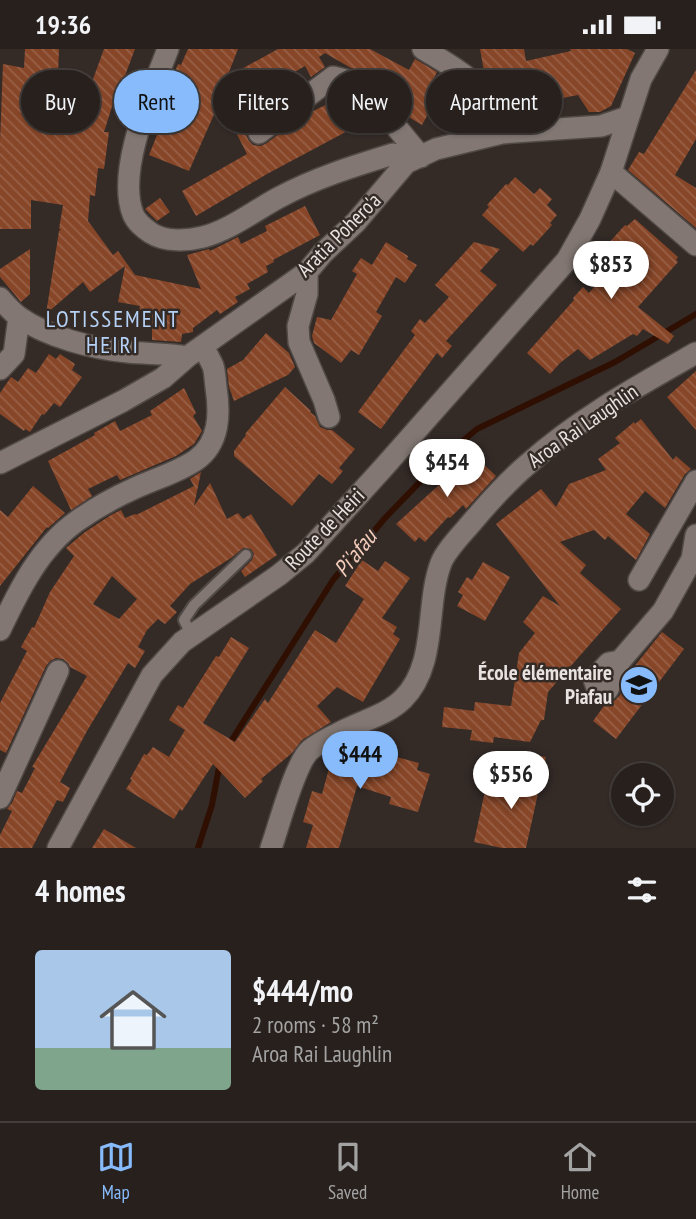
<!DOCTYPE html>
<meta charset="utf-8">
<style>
:root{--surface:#27201d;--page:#332d2a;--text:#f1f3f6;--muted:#a4a3a4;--line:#433e3b;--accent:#87bbfc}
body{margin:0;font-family:"PT Sans Narrow",sans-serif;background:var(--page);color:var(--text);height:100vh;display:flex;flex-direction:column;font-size:26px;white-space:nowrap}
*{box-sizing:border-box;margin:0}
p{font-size:23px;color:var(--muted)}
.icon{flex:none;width:38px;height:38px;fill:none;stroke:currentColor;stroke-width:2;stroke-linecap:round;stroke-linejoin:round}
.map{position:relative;height:799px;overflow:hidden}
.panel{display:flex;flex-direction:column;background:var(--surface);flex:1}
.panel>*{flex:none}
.hud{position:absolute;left:21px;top:21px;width:654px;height:63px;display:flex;gap:14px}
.controls{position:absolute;left:611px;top:714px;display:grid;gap:14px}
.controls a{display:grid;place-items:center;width:63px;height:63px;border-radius:50%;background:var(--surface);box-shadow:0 2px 5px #0004,0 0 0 2px var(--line);font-size:35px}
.price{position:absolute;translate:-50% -60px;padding:0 16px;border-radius:24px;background:#fff;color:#222;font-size:23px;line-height:46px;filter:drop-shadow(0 2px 4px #0008)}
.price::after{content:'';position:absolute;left:50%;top:42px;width:21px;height:16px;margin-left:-10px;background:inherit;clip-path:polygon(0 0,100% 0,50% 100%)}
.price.on{background:var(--accent);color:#111}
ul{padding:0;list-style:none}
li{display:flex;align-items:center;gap:21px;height:175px;padding:0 35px}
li+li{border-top:2px solid var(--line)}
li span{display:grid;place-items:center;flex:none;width:196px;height:140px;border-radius:7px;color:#555}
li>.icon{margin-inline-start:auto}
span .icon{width:84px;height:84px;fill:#fffc;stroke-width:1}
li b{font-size:30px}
h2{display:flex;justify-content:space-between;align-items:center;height:84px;padding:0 35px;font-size:30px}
.tag{padding:0 24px;border-radius:32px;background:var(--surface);box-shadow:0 2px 5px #0004,0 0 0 2px var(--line);font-size:24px;line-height:63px}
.tag.on{background:var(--accent);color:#111}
.status{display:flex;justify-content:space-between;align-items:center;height:49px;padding:0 35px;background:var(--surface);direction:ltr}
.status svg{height:19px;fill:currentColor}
.menu{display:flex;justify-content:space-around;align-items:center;height:98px;border-top:2px solid var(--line);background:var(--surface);font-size:19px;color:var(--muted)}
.menu a{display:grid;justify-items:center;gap:4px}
.menu .on{color:var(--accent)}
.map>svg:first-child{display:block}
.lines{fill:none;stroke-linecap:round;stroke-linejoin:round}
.stream{stroke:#2f0f01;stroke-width:6}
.building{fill:url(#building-back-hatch);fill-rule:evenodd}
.service-casing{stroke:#504946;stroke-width:14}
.minor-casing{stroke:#504946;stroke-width:24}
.secondary-casing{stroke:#504946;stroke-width:24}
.service{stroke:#827773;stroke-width:10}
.minor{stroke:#827773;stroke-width:21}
.secondary{stroke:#827773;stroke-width:21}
.labels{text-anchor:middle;stroke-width:5;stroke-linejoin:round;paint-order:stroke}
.street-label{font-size:21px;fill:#e8e2e0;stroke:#342b27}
.poi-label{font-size:21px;font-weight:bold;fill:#e8e2e0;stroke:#342b27;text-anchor:end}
.neighbourhood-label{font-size:23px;letter-spacing:2px;fill:#b5d2f6;stroke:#342b27}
.water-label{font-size:23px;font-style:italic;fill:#f4ccbb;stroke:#342b27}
</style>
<div class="status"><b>19:36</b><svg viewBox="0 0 49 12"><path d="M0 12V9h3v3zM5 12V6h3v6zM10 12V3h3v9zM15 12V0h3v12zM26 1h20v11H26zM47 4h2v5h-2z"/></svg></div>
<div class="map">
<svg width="696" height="799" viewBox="0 0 696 799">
<defs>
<pattern id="building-back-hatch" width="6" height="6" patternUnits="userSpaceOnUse" patternTransform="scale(1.75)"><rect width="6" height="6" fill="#874628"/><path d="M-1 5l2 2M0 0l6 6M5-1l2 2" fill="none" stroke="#986047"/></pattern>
</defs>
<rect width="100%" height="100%" fill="#342b27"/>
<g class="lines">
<path class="stream" d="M228 697 333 531 385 469 446 406 477 380 615 313 696 265
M198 799 212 756 220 713"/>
</g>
<path class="building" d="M25 0H59L57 50 82 60 104 0H135L117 48H115L104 83H109L104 120 98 119 95 147 90 146 88 172 113 206 118 202 135 226 201 240 187 206 209 200 210 202 238 188 241 195 267 182 265 177 305 157 320 186 273 211 274 213 266 217 268 223 247 235 250 240 235 248 238 253 220 265 217 261 193 279V283L182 285 181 293 152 291V262L139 261 140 257 118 253 125 217 90 243 83 233 46 265 59 182 61 180H59L63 156 31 151V180H0V92L3 15 24 19Z
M188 0H238L227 28 278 0H370L409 21 415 10 437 23 430 37 440 43 422 76 402 64 390 49 393 44 378 34 371 26 364 22 351 19 325 4 319 8 325 18 311 28 305 17 269 38 278 53 251 74 247 80 246 86 249 92 253 96 261 97 267 94 303 67 340 49 355 78 267 125 196 167 182 142 247 105 220 52 189 122 149 106 163 71 156 68 158 64 178 15 181 16Z
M480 0H524L526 12 571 2 570 0H627L635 4 611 57 600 63H589L578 46 542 53 536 25 503 32 500 19 484 22Z
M696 21V90L675 126 696 139V179L628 121 639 103 644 105Z
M515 128 534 145 540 139 552 150 547 156 557 166 550 174 552 176 533 197 531 195 523 203 482 166 489 158 487 156 506 135 508 136Z
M160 149 170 163 157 172 145 160Z
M635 170 678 208 676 211 678 213 638 258 674 287 668 295 643 280 637 287 633 285 590 311 578 300 560 314 550 325 527 304 574 251 573 249 583 238 589 244 613 217 601 207 609 198 606 197 625 176 627 177Z
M386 193 408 207 407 210 417 216 405 234 396 228 376 263 382 267 359 306 351 301 341 314 314 294 312 287 317 268 331 271 357 225 352 222 361 209 372 216Z
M474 193 500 200 480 222 497 236 446 292 452 297 442 309 437 304 381 380 358 363 415 286 411 282 420 270 425 274 449 248 435 236Z
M30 200V245L21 253 0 228V220Z
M266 284 289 304 295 318 288 326 234 352 229 338 227 320 243 311Z
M49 305 56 310 60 305 75 315 72 321 82 328 60 358 54 354 44 366 42 365 30 383 25 380 24 382 0 365V344L11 328 18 333 28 319 36 324Z
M696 322V381L667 348Z
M285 338 311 362 310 363 315 367 320 378 327 381H332L355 400 339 419 343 422 332 435 319 425 292 457 234 407V402L246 386 245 385Z
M184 339 196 364 193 367 202 382 194 395 176 407 120 431 117 426 88 440 92 447 71 461 48 412 95 386 94 384 115 372 120 382 152 366 150 362Z
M641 370 673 411 676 407 691 420 685 425 665 459 645 442 626 465 650 485 636 511 608 487 605 491 594 481 560 493 586 516 580 524 621 560 548 643 544 671H541L530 693 494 688 493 694 470 691 472 681 442 678 444 658 474 662 475 653 511 657 519 604 535 584 523 573 543 547 560 557 496 475 541 440 556 458 569 435 606 421 598 410 620 394 615 389 634 373 635 375Z
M473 405 496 427 466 460 463 456 450 469 448 468 425 493 419 488 415 493 396 475Z
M201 423 194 457 210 434 227 470 238 464 243 470 251 465 277 506 245 528 241 522 252 511 254 505 251 500 243 499 231 509 190 535 170 557 177 563 165 575 158 570 147 581 138 598 145 602 135 619 128 614 87 682 60 733 70 739 63 753 57 751 32 799H0V786L12 762 7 760 12 754 17 742 22 744 35 719 32 718 87 627 70 618 68 614 63 610 56 609 50 612 46 617 6 704 0 701V654L27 602 21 598 32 578 34 579 50 543 74 507 66 499 85 483 111 466 121 461 125 469 135 465 136 466 194 437 190 430ZM112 527 137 550 119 570 93 555Z
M33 437 65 464 48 479 47 478 0 537V461L8 468Z
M362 511 378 522 385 512 410 529 382 569 397 578 393 585 400 590 363 653 337 638 317 657 331 673 302 691 292 704 261 730 263 732 245 749 213 715 182 762 180 760 174 770 126 740 132 731 130 730 144 705 147 706 153 698 169 708 185 681 169 671 178 656 183 659 216 607 219 608 231 588 249 599 203 674 235 693 265 650 268 654 315 581 336 594 364 550 345 537Z
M483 513 510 528 485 572 457 557 463 546 458 543 467 528 472 531Z
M662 583 684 600 616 690 593 672 607 653 614 652 620 646 629 624Z
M342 697 388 711 389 706 419 714 417 721 430 725 418 763 389 755 391 748 357 737 339 799H306L313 776 303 773 312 742 322 745 334 701Z
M529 705 546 708 526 799H502L474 793 485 742 519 750Z
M104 780 136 799H92Z"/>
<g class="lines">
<g class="service-casing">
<path id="service" d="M192 587 184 571 194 556 246 506"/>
</g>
<g class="minor-casing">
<path id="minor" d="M168 0C152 42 116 121 133 165 136 173 144 179 151 184 165 193 187 192 203 188 230 181 254 162 278 149 315 129 354 117 393 105L406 114
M423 0C450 16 482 33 496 63 499 69 500 77 502 84
M259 84 333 28 361 35 421 108
M611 123 696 196
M307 223V245L298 277 299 293 324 351 329 368
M0 249C6 256 12 263 19 268 47 288 94 300 128 303 148 305 167 304 187 308
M0 320 14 305 19 268
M0 414 123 352 163 329 187 308 307 223 323 204 356 173 406 114 436 100 502 84 601 77 628 68
M639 531 696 432
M0 581C19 541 40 498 77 472 94 460 113 449 133 440 154 430 177 424 196 411 220 394 220 364 216 338 215 331 215 323 213 317 210 310 206 304 203 297
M620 612 663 562 692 510 696 486
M620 612 608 640 597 639 594 630 609 614Z
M0 749 58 622
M271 799C279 777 295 714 310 701 321 692 335 686 347 680 365 671 388 665 403 650 438 615 425 556 441 514 446 501 463 484 473 472 490 452 508 432 528 415 578 370 638 337 696 304"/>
</g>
<g class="secondary-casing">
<path id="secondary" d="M58 799 152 626 182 593 279 526 306 504 384 418 567 211 590 170 611 123 641 30 658 0"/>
</g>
<use href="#service" class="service"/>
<use href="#minor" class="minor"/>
<use href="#secondary" class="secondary"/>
</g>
<defs>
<g id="school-disc" transform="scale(2.0125)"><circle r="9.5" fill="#87bbfc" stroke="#342b27"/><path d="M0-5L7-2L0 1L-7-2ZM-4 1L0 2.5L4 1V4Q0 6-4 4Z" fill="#111"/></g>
</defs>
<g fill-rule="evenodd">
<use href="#school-disc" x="639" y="636"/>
</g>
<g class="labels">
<g class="street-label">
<text transform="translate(339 186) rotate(-45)" y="7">Aratia Pohero'a</text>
<text transform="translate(583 377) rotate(-35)" y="7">Aroa Rai Laughlin</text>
<text transform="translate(325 480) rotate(-46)" y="7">Route de Heiri</text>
</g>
<g class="poi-label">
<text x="612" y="631">École élémentaire<tspan x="612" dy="24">Piafau</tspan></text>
</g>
<g class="neighbourhood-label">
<text x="113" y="278">LOTISSEMENT<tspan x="113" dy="26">HEIRI</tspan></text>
</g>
<g class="water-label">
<text transform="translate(355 504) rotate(-51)" y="8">Pi'afau</text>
</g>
</g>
</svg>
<div class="controls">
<a><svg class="icon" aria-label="locate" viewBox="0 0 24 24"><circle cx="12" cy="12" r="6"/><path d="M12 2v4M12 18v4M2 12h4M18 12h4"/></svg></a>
</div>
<b class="price" style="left:611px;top:252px">$853</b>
<b class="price" style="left:447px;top:450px">$454</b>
<b class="price on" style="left:360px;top:742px">$444</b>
<b class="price" style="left:511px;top:762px">$556</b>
<div class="hud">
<a class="tag">Buy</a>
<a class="tag on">Rent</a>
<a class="tag">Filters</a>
<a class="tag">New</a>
<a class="tag">Apartment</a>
</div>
</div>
<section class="panel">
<h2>4 homes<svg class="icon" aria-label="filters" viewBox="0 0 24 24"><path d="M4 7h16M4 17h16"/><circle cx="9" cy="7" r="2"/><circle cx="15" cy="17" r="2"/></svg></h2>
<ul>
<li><span style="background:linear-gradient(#a9c7e8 70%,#7fa58c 0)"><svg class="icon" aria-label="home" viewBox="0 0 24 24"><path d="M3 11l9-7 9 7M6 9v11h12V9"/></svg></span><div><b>$444/mo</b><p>2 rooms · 58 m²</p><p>Aroa Rai Laughlin</p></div></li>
</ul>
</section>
<nav class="menu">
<a class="on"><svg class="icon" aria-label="map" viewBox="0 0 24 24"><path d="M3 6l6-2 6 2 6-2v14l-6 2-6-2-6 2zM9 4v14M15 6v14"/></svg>Map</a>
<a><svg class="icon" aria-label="saved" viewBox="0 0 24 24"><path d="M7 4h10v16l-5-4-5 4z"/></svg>Saved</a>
<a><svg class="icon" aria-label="home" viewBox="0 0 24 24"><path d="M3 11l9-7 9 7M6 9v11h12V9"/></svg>Home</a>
</nav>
